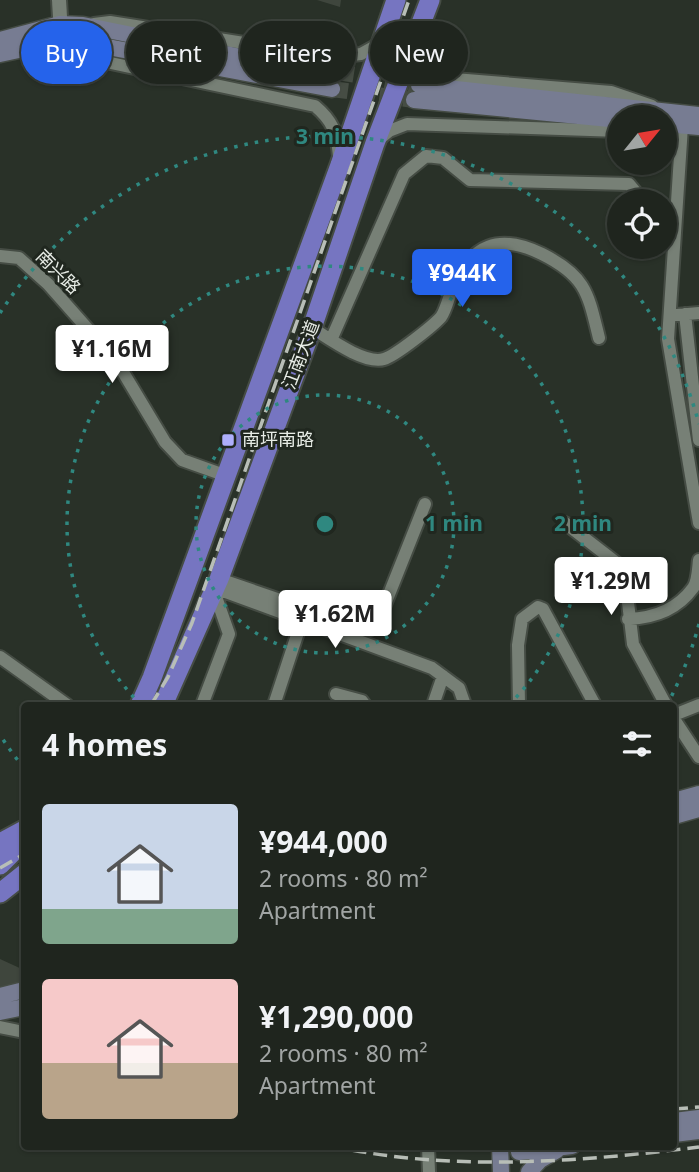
<!DOCTYPE html>
<meta charset="utf-8">
<style>
:root{--surface:#1f251e;--page:#272d27;--text:#f1f3f6;--muted:#a1a5a4;--line:#3c423c;--accent:#2563eb}
body{margin:0;font-family:"Noto Sans","Noto Sans SC",sans-serif;background:var(--page);color:var(--text);height:100vh;display:flex;flex-direction:column;font-size:26px;white-space:nowrap}
*{box-sizing:border-box;margin:0}
p{font-size:23px;color:var(--muted)}
.icon{flex:none;width:38px;height:38px;fill:none;stroke:currentColor;stroke-width:2;stroke-linecap:round;stroke-linejoin:round}
.map{position:relative;flex:1;overflow:hidden}
.details{position:absolute;left:21px;top:702px;width:656px;height:448px;display:flex;flex-direction:column;background:var(--surface);border-radius:7px;box-shadow:0 2px 5px #0004,0 0 0 2px var(--line)}
.details>*{flex:none}
.banner{position:absolute;left:21px;top:21px;width:658px;height:63px;display:flex;gap:14px}
.needle{width:46px;rotate:60deg}
.controls{position:absolute;left:607px;top:105px;display:grid;gap:14px}
.controls a{display:grid;place-items:center;width:70px;height:70px;border-radius:50%;background:var(--surface);box-shadow:0 2px 5px #0004,0 0 0 2px var(--line);font-size:35px}
.price{position:absolute;translate:-50% -60px;padding:0 16px;border-radius:7px;background:#fff;color:#222;font-size:23px;line-height:46px;filter:drop-shadow(0 2px 4px #0008)}
.price::after{content:'';position:absolute;left:50%;top:42px;width:21px;height:16px;margin-left:-10px;background:inherit;clip-path:polygon(0 0,100% 0,50% 100%)}
.price.current{background:var(--accent);color:#fff}
ul{padding:0;list-style:none}
li{display:flex;align-items:center;gap:21px;height:175px;padding:0 21px}
li span{display:grid;place-items:center;flex:none;width:196px;height:140px;border-radius:7px;color:#555}
li>.icon{margin-inline-start:auto}
span .icon{width:84px;height:84px;fill:#fffc;stroke-width:1}
li b{font-size:30px}
h2{display:flex;justify-content:space-between;align-items:center;height:84px;padding:0 21px;font-size:30px}
.tag{padding:0 24px;border-radius:32px;background:var(--surface);box-shadow:0 2px 5px #0004,0 0 0 2px var(--line);font-size:24px;line-height:63px}
.tag.current{background:var(--accent);color:#fff}
.map>svg:first-child{display:block}
.building{fill:#3f463d}
.lines{fill:none;stroke-linecap:round;stroke-linejoin:round}
.secondary-tunnel{stroke:#464d44;stroke-width:16;stroke-dasharray:16 8;stroke-linecap:butt}
.minor-casing{stroke:#454c44;stroke-width:16}
.tertiary-casing{stroke:#454c44;stroke-width:18}
.secondary-casing{stroke:#454c44;stroke-width:19}
.trunk-casing{stroke:#454c44;stroke-width:23}
.minor{stroke:#778076;stroke-width:12}
.tertiary{stroke:#778076;stroke-width:14}
.secondary{stroke:#777c92;stroke-width:16}
.trunk{stroke:#7675c1;stroke-width:19}
.rail{stroke:#b8beb7;stroke-width:3.5;stroke-dasharray:14 7;stroke-linecap:butt}
.ring{fill:none;stroke:#2f8880;stroke-width:3.5;stroke-dasharray:3.5 7}
.poi-dot{fill:#aeaefb;stroke:#20271f;stroke-width:2.5}
.labels{text-anchor:middle;stroke-width:6;stroke-linejoin:round;paint-order:stroke}
.street-label{font-size:18px;fill:#e7ece6;stroke:#20271f}
.poi-label{font-size:18px;fill:#e7ece6;stroke:#20271f;text-anchor:start}
.centre{fill:#2f8880;stroke:#20271f;stroke-width:3.5}
.ring-label{font-size:21px;text-anchor:middle;font-weight:bold;fill:#2f8880;stroke:#20271f;stroke-width:6;stroke-linejoin:round;paint-order:stroke}
</style>
<div class="map">
<svg width="699" height="1172" viewBox="0 0 699 1172">
<rect width="100%" height="100%" fill="#293128"/>
<path class="building" d="M317 0H341L340 7Z
M0 959 24 970V1018L0 1006Z"/>
<g class="lines">
<path class="secondary-tunnel" d="M338 72 419 85
M332 89 414 100"/>
<g class="minor-casing">
<path id="minor" d="M94 24 110 22 334 57 361 54 381 43
M417 42 424 68 442 78 611 92 652 106
M71 46 106 62 315 106C333 121 337 133 339 156
M673 127 682 126 668 339 699 523
M378 140 389 131 407 124 620 131
M0 256 19 258 48 284 117 362 165 442 182 460 224 475
M685 314 699 440
M677 315 699 313
M312 328C328 338 365 365 384 359 395 356 433 326 441 317 446 310 449 296 453 287 472 244 499 233 542 254 586 276 588 293 599 338
M331 340 404 174 426 156 443 158 470 180 629 184 643 201
M565 523 618 564 626 586 633 644 666 705
M219 579 368 630 376 627 425 504
M215 588 432 668 459 688 465 705
M628 619C654 618 677 610 693 588 698 581 698 568 699 560
M0 657 67 705
M336 694 362 701 365 705
M202 705 229 634 214 591
M274 705 302 620
M433 705 443 676
M519 705 518 645 522 619 538 607 543 609 595 705
M674 715 699 705
M674 719 699 757
M0 1027 24 1032
M428 1146 429 1172"/>
</g>
<g class="tertiary-casing">
<path id="tertiary" d="M59 0 61 34"/>
</g>
<g class="secondary-casing">
<path id="secondary" d="M0 40 60 24 83 25 270 63 338 72
M0 54 61 41 113 48 332 89
M419 85 699 115
M414 100 620 120
M665 124 699 127
M674 801 699 794
M674 816 699 809
M0 996 24 990
M0 1012 24 1007
M674 1121 699 1118
M674 1134 699 1131
M500 1146 501 1172
M519 1152 572 1146
M529 1172 540 1160 557 1150"/>
</g>
<g class="trunk-casing">
<path id="trunk" d="M140 705 152 678 340 165 396 0
M163 705 219 579 312 328 375 143 430 0
M0 843 24 830
M0 865 24 841
M0 893 24 874"/>
</g>
<use href="#minor" class="minor"/>
<use href="#tertiary" class="tertiary"/>
<use href="#secondary" class="secondary"/>
<use href="#trunk" class="trunk"/>
<path class="rail" d="M151 705 168 677 192 623 409 0
M0 868 24 854
M674 1109 699 1107
M332 1146C450 1172 578 1162 699 1147"/>
</g>
<g class="ring">
<circle cx="325" cy="524" r="129"/>
<path d="M141 705A258 258 0 1 1 509 705"/>
<path d="M699 624A387 387 0 0 1 668 703M24 768A387 387 0 0 1 0 735M0 313A387 387 0 0 1 699 424"/>
</g>
<rect class="poi-dot" x="221" y="433" width="14" height="14" rx="3.5"/>
<g class="labels">
<g class="street-label">
<text transform="translate(58 272) rotate(45)" y="6">南兴路</text>
<text transform="translate(301 355) rotate(-69)" y="6">江南大道</text>
</g>
<g class="poi-label">
<text x="242" y="446">南坪南路</text>
</g>
</g>
<circle cx="325" cy="524" r="10" class="centre"/>
<g class="ring-label">
<text x="325" y="144">3 min</text>
<text x="454" y="531">1 min</text>
<text x="583" y="531">2 min</text>
</g>
</svg>
<div class="controls">
<a><svg class="needle" viewBox="-14 -14 28 28"><path d="M0-13l5 13h-10z" fill="#e53935"/><path d="M0 13l5-13h-10z" fill="#a1a5a4"/></svg></a>
<a><svg class="icon" aria-label="locate" viewBox="0 0 24 24"><circle cx="12" cy="12" r="6"/><path d="M12 2v4M12 18v4M2 12h4M18 12h4"/></svg></a>
</div>
<b class="price current" style="left:462px;top:309px">¥944K</b>
<b class="price" style="left:112px;top:385px">¥1.16M</b>
<b class="price" style="left:611px;top:617px">¥1.29M</b>
<b class="price" style="left:335px;top:650px">¥1.62M</b>
<div class="banner">
<a class="tag current">Buy</a>
<a class="tag">Rent</a>
<a class="tag">Filters</a>
<a class="tag">New</a>
</div>
<section class="details">
<h2>4 homes<svg class="icon" aria-label="filters" viewBox="0 0 24 24"><path d="M4 7h16M4 17h16"/><circle cx="9" cy="7" r="2"/><circle cx="15" cy="17" r="2"/></svg></h2>
<ul>
<li><span style="background:linear-gradient(#c9d6e8 75%,#7fa58c 0)"><svg class="icon" aria-label="home" viewBox="0 0 24 24"><path d="M3 11l9-7 9 7M6 9v11h12V9"/></svg></span><div><b>¥944,000</b><p>2 rooms · 80 m²</p><p>Apartment</p></div></li>
<li><span style="background:linear-gradient(#f6c9c9 60%,#b9a48a 0)"><svg class="icon" aria-label="home" viewBox="0 0 24 24"><path d="M3 11l9-7 9 7M6 9v11h12V9"/></svg></span><div><b>¥1,290,000</b><p>2 rooms · 80 m²</p><p>Apartment</p></div></li>
</ul>
</section>
</div>
